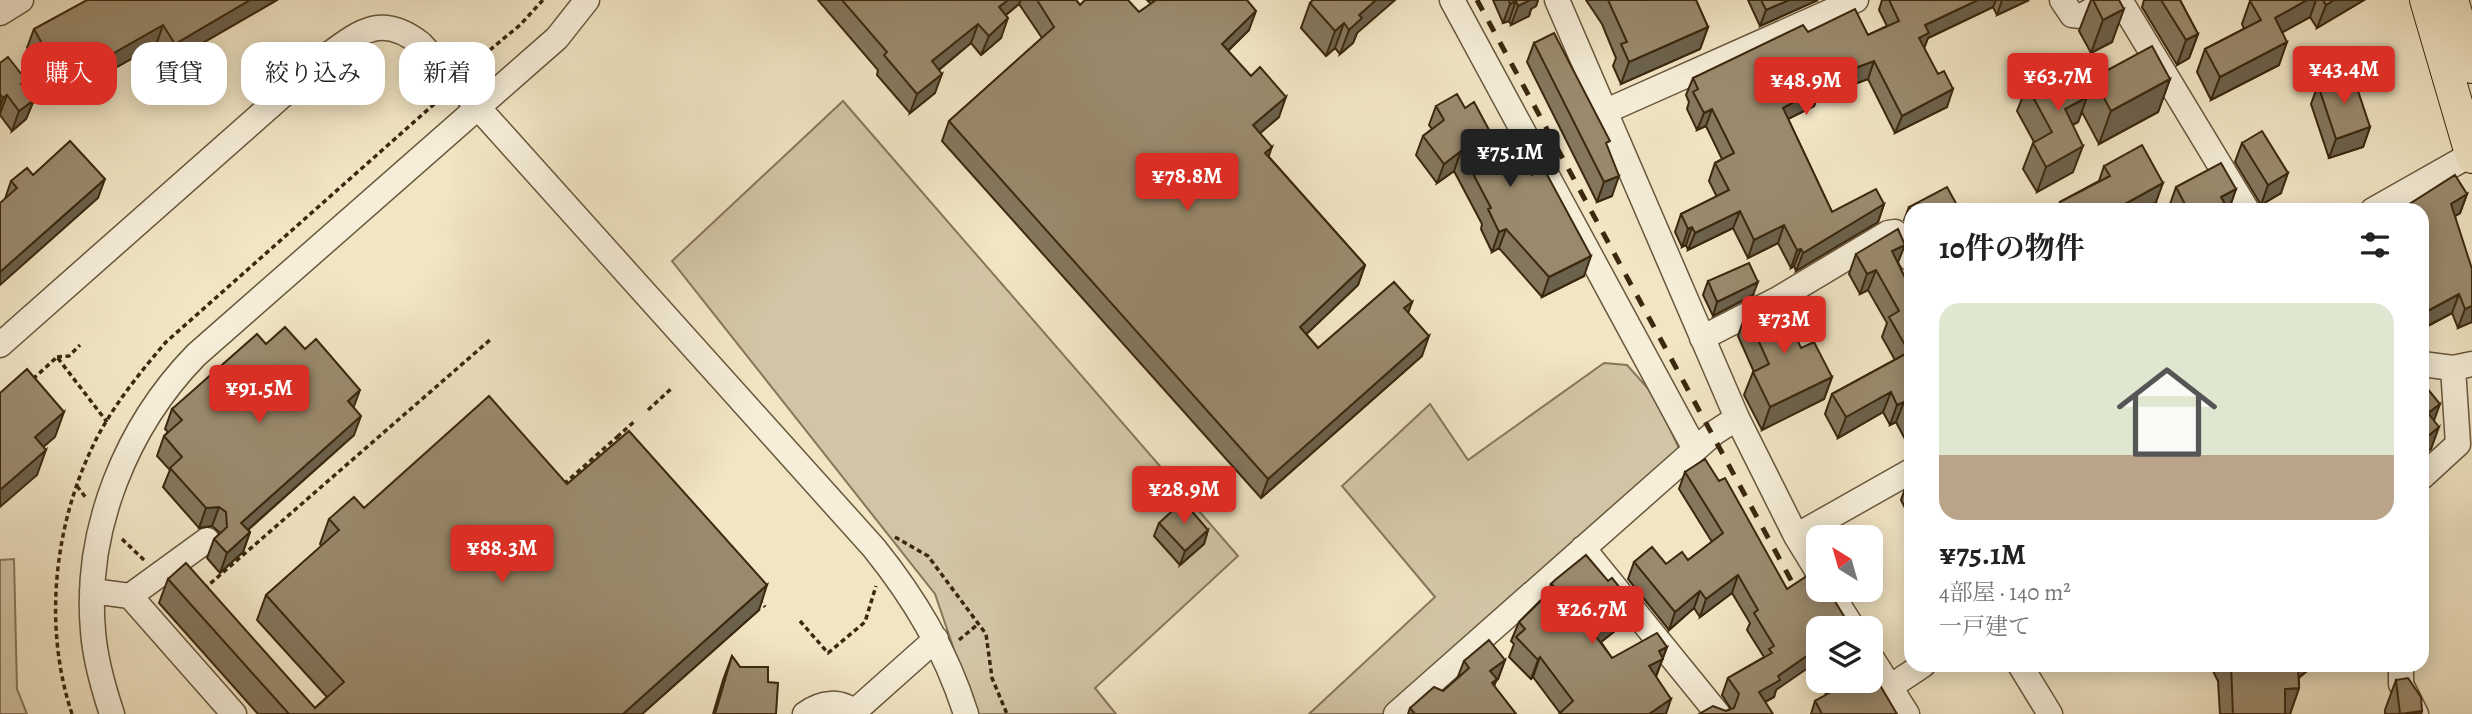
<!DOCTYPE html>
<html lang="ja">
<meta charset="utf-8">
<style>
:root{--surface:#fff;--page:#f6f6f6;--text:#222;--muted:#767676;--accent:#d93025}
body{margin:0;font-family:Alegreya,"Noto Serif JP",serif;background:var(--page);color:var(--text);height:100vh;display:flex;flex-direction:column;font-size:26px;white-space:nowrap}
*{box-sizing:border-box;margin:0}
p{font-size:23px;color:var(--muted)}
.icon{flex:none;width:38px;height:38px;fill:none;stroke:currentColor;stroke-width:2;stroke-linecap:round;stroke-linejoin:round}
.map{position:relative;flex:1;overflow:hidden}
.sheet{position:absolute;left:1904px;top:203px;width:525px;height:469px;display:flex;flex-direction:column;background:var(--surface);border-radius:21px;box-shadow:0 4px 18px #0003}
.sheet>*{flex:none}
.hud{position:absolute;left:21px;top:42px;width:665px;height:63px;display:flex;gap:14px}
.needle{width:46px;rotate:323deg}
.controls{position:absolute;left:1806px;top:525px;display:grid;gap:14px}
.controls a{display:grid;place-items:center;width:77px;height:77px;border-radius:14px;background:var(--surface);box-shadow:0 4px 18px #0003;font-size:35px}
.price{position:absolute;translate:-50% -60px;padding:0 16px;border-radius:7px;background:var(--accent);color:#fff;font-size:23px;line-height:46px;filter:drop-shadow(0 2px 4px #0008)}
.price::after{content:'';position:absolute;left:50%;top:42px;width:21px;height:16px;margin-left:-10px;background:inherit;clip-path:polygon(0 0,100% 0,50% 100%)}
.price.on{background:#222;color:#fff}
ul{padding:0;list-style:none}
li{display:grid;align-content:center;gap:14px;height:371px;padding:0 35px}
li span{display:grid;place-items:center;height:217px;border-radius:21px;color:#555}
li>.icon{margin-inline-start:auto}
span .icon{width:126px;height:126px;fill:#fffc;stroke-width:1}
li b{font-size:30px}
h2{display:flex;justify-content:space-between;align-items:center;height:84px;padding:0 35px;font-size:30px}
.chip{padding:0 24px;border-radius:21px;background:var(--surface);box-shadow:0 4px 18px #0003;font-size:24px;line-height:63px}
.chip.on{background:var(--accent);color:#fff}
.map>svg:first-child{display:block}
.green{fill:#d2c5a5;stroke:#86765a;stroke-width:2}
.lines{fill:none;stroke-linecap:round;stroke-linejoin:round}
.minor-casing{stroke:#68573c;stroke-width:27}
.major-casing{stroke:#3b280e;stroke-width:34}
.path{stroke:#3b280e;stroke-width:3.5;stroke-dasharray:5 3.5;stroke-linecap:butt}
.minor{stroke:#f6eed9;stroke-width:24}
.major{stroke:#f1e5c4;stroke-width:32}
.rail{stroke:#3b280e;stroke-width:5;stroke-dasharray:12 12;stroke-linecap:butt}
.wall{fill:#84775e;stroke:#3b280e;stroke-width:2}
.shaded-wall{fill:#6c614c;stroke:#3b280e;stroke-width:2}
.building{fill:#9a8a6d;stroke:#3b280e;stroke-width:2}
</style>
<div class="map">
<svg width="2472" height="714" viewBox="0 0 2472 714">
<rect width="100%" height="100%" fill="#f1e5c4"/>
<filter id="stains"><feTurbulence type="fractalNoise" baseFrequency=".00286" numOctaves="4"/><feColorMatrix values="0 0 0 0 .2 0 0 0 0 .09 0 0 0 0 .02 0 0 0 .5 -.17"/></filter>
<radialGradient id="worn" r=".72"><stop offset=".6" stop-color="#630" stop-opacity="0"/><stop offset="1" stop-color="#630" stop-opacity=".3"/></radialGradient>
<path class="green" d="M843 101 1238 556 1095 688 1116 714H976L935 594 672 261Z
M1604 363 1627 365 1653 394 1679 448 1386 714H1309L1435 597 1342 486 1430 404 1468 460Z
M14 559 17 689 27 714H0V560Z"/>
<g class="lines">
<g class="minor-casing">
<path id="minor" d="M1452 0 1695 449
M1557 0 1737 418 1796 536 1818 572
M2062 0 2072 15 2081 16 2111 0
M2120 0 2247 210
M0 13 21 0
M1604 112 1856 0
M2373 210 2472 154
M1702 338 1778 299 1888 233 1895 232 1902 239 1911 259
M0 345 328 55C362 30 383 14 421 44L874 548C915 599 946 651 966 714
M2422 364 2453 368 2472 364
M2422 477 2458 444 2453 368
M1796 536 1911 471
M1583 548 1718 714
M1829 590 1853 628
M92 591 130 596 234 714
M130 596 207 540
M1871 657 1907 714
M2020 665 2050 714
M2401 665V684L2416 714
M1890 687 1923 665
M854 712 936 639
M112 714C103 687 95 659 93 631 84 529 127 426 196 355L557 38 587 0
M805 714C821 702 841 699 856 714
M1396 714 1714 433 1737 418"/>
</g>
<g class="major-casing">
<path id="major" d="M2426 0 2472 157
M2452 0 2472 67"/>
</g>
<path class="path" d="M476 71 485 54 520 25 543 0
M57 357 69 356 80 345
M33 379 57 357 107 422
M648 410 672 388
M617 437 636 420
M564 484 617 437 620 441
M77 486 86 498
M895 537 928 556 986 634 992 678 1007 714
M122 539 144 560
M204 589 491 339
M759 599 765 607
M800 621 828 653 865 622 876 586
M959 640 978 624
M72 714C44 630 53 533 90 452 108 412 137 376 166 342L441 98"/>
<use href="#minor" class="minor"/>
<use href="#major" class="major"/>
<path class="rail" d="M1477 0 1818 630"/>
</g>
<path class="wall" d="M277 0 168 63 156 45 56 101 27 48 34 29Z
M818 0H1076L1080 5 1139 12 1151 4 1147 0H1247L1249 30 1228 51 1279 117 1260 133 1269 157 1365 265 1358 285 1306 334 1318 348 1412 302 1408 313 1422 356 1261 498 942 141 949 121 1042 38 1019 4 1006 15 1001 38 981 55 971 43 939 70 935 93 910 113 877 75 878 70Z
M1313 0 1357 33 1353 43 1340 54 1335 48 1326 56 1301 28 1310 3Z
M1493 0H1538L1536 6 1531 9 1529 16 1511 25 1509 21 1503 23Z
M1586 0H1696L1708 27 1700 49 1621 84 1613 66 1616 58 1602 24Z
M1748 0H1818L1760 26Z
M1882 0H2029L1997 15 1993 7 1928 38 1924 48 1947 107 1895 133 1868 79 1817 98 1814 106 1788 119 1832 212 1884 204 1878 222 1796 271 1794 266 1791 268 1778 243 1748 258 1733 228 1688 250 1686 245 1682 247 1675 232 1681 214 1717 197 1709 181 1715 163 1722 159 1706 126 1697 130 1687 109 1689 102 1686 95 1693 78 1808 32 1868 35 1887 26 1879 10Z
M2091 0H2119L2112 42 2091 53 2079 31Z
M2144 0H2180L2198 34 2189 58 2177 65 2142 7Z
M2252 0H2364L2317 28 2310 17 2282 32 2279 65 2211 100 2197 72 2205 49 2244 29 2242 24 2250 1Z
M1534 43 1608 148 1612 196 1597 202 1527 62Z
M0 63 26 80 24 87 34 100 26 119 12 131 0 115Z
M2093 78 2170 79 2158 112 2099 144 2082 112 2078 122 2073 125V172L2037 192 2023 169 2033 143 2034 142 2017 111 2027 86 2087 96Z
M2318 85 2370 127 2363 147 2329 158 2311 104Z
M1436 106 1465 108 1508 165 1584 276 1542 297 1499 248 1492 252 1481 229 1482 224 1454 171 1437 183 1416 155 1423 136 1432 129 1429 125Z
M2242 143 2281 193 2261 205 2235 162Z
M2104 166 2156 202 2142 210H2057L2060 202 2099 181Z
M33 175 98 198 5 199 11 181Z
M2176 187 2236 189 2229 209 2228 210H2170L2169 207Z
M2467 194 2460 213 2455 216 2472 322 2458 328 2452 313 2422 329V210Z
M1909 207H1958L1957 210H1911V230L1904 220Z
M1856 254 1898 263 1908 284 1911 282V441L1907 443 1896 422 1890 425 1883 412 1838 438 1825 414 1832 394 1895 360 1882 337 1887 323 1868 290 1860 294 1849 274Z
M1708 281 1753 295 1713 316 1703 295Z
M1746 313 1801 348 1832 377 1824 399 1762 430 1744 395 1753 372H1754L1738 336Z
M266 344 354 408V435L248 530 250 532 243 552 220 573 207 558 214 539 220 534 219 532 212 526 199 528 163 487 170 470 157 456 164 436 168 432 165 429 172 409Z
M1685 472 1787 589 1850 626 1849 628H1818L1776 690 1774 697 1765 702 1726 711 1731 709 1722 695 1728 678 1764 657 1747 630 1750 623 1732 593 1700 617 1694 608 1669 630 1628 579 1634 562 1666 564 1688 560 1712 542 1679 489Z
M1911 483V520L1901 500 1906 486Z
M567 484 759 610 642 714H258L159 603 168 579 315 708 327 697 257 620 266 595 322 546 320 544 329 519 364 508Z
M1159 523 1208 530 1204 544 1180 565 1154 536Z
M1551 584 1625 623 1601 642 1612 658 1667 647 1656 677 1560 713 1533 677 1531 679 1509 657 1514 644 1511 641 1519 622 1547 594Z
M732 656 740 667 768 682 776 714H713L723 680Z
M1505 660 1498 679 1496 681 1494 686 1516 714H1408L1410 708 1443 691 1457 679 1464 661Z
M2210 665H2314L2299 678V688L2290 714H2220L2218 681Z
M2396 680 2422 711 2421 714H2385V710Z
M1828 687 1897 714H1811L1815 701 1825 696Z"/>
<path class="shaded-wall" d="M250 0H277L168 63 175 44Z
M1008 0H1021L1019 4 991 27 999 7Z
M1376 0H1395L1357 33 1353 43 1340 54 1349 30 1359 15Z
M1530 0H1538L1536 6 1531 9 1529 16 1511 25 1518 6Z
M1789 0H1818L1760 26 1766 10Z
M1978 0H1996L1993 7 1928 38 1923 51 1919 38 1925 25Z
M2002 0H2029L1997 15Z
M2307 0H2316L2310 17 2267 41 2275 18Z
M2334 0H2364L2317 28 2326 5Z
M1516 1 1509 21 1503 23 1510 4Z
M2124 9 2112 42 2091 53 2103 20Z
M1256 11 1249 30 1215 63 1222 44Z
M1008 18 1001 38 981 55 989 36Z
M1344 23 1335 48 1326 56 1335 31Z
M978 24 971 43 925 81 932 61Z
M163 25 156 45 56 101 63 82Z
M1708 27 1700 49 1621 84 1629 62Z
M2198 34 2189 58 2177 65 2186 40Z
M2287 42 2279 65 2211 100 2220 77Z
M1874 61 1868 79 1817 98 1814 106 1776 125 1783 108 1817 82Z
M942 74 935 93 910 113 917 94Z
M2170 79 2158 112 2099 144 2111 111Z
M1953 89 1947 107 1895 133 1902 116Z
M7 95 0 114V107L3 98Z
M1286 97 1279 117 1246 145 1253 125Z
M2087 97 2078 122 2056 134 2065 109Z
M34 100 26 119 12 131 19 111Z
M1712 109 1706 126 1697 130 1704 113Z
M2370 127 2363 147 2329 158 2336 139Z
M2083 146 2073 172 2037 192 2046 167Z
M1272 147 1265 166V153Z
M1461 151 1454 171 1437 183 1444 164Z
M2288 173 2281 193 2261 205 2268 185Z
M1619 176 1612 196 1597 202 1604 182Z
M105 179 98 198 0 285V272Z
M2163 183 2156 202 2142 210H2114Z
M2236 189 2229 209 2228 210 2221 197Z
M2467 194 2460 213 2444 223 2451 204Z
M1884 204 1878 222 1796 271 1803 253Z
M1740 211 1733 228 1688 250 1695 233Z
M1784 225 1778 243 1748 258 1754 240Z
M1692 227 1686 245 1682 247 1688 229Z
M1506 229 1499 248 1492 252 1499 232Z
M1905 245 1897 265 1892 251Z
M1801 249 1794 266 1791 268 1797 250Z
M1591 256 1584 276 1542 297 1549 277Z
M1365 265 1358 285 1293 347 1300 327Z
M1876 270 1868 290 1860 294 1867 274Z
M1758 282 1753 295 1713 316 1717 302Z
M2459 294 2452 313 2422 329V314Z
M1412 302 1405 321 1404 308Z
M2472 306V322L2458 328 2465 309Z
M1429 336 1422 356 1261 498 1268 479Z
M1832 377 1824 399 1762 430 1770 407Z
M360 390 353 409 348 401Z
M1891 392 1883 412 1838 438 1846 417Z
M1904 402 1896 422 1890 425 1897 405Z
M2440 404 2432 426 2428 413Z
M64 412 55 437 26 462 35 437Z
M361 416 354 435 234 542 241 523Z
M2439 427 2431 449 2422 456V441Z
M1911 433V441L1907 443Z
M46 450 37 475 0 507V490Z
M219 507 212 526 199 528 206 508Z
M1208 530 1204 544 1180 565 1185 551Z
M250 532 243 552 220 573 227 553Z
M1738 575 1732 593 1700 617 1706 599Z
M767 585 759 610 642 714H623Z
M1700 591 1694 608 1669 630 1675 612Z
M1632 603 1625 623 1587 653 1594 634Z
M1667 647 1655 678 1649 666 1659 651Z
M1818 648V661L1776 690 1774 697 1752 709 1759 692 1778 676Z
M1540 657 1533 677 1531 679 1538 660Z
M1505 660 1498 679 1496 681 1489 699 1490 671Z
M2299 665H2314L2293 682Z
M2299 688 2290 714H2276L2285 689Z
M1671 699 1666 714H1649Z
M2422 711 2421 714H2399Z"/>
<path class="building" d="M87 0H250L175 44 163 25 63 82 34 29Z
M842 0H1008L999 7 1008 18 989 36 978 24 932 61 942 74 917 94 884 55 887 52Z
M1037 0H1076L1080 5 1085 0H1128L1139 12 1156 0H1247L1256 11 1222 44 1251 76 1260 67 1286 97 1253 125 1272 147 1265 153 1365 265 1300 327 1318 348 1394 282 1412 302 1404 308 1429 336 1268 479 949 121 1054 27Z
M1313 0H1376L1359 15 1362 18 1349 30 1344 23 1335 31 1310 3Z
M1509 0H1530L1518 6 1516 1 1510 4Z
M1608 0H1696L1708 27 1629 62 1621 44 1627 42Z
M1761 0H1789L1766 10Z
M1889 0H1978L1925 25 1929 33 1919 38 1938 74 1944 71 1953 89 1902 116 1874 61 1817 82 1820 88 1783 108 1832 212 1876 189 1884 204 1803 253 1801 249 1797 250 1784 225 1754 240 1740 211 1695 233 1692 227 1688 229 1681 214 1729 190 1715 163 1734 153 1712 109 1704 113 1693 92 1698 89 1693 78 1803 25 1808 32 1855 9 1868 35 1899 21Z
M2093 0H2119L2124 9 2103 20Z
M2161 0H2180L2198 34 2186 40Z
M2252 0H2307L2275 18 2287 42 2220 77 2205 49 2261 20 2250 1Z
M2323 0H2334L2326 5Z
M1554 33 1610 141 1606 143 1619 176 1604 182 1534 43Z
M2152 46 2170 79 2111 111 2093 78Z
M8 57 26 80 21 84 34 100 19 111 7 95 3 98 0 94V63Z
M2069 63 2087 97 2065 109 2083 146 2046 167 2033 143 2052 132 2027 86Z
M2352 73 2370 127 2336 139 2318 85Z
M1457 94 1465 108 1474 102 1508 165 1522 157 1532 175 1544 169 1591 256 1549 277 1506 229 1499 232 1488 209 1491 208 1461 151 1444 164 1423 136 1444 120 1436 106Z
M2262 131 2288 173 2268 185 2242 143Z
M70 141 105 179 0 272V203L17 188 11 181 27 168 33 175Z
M2142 145 2163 183 2114 210H2064L2060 202 2110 176 2104 166Z
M2221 163 2236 189 2221 197 2228 210H2188L2176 187Z
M2455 175 2467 194 2451 204 2472 269V306L2465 309 2459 294 2422 314V210H2400Z
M1947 187 1958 207 1952 210H1911L1909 207Z
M1898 229 1905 245 1892 251 1908 284 1911 282V416L1904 402 1897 405 1891 392 1846 417 1832 394 1909 352 1889 317 1899 311 1876 270 1867 274 1856 254Z
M1749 263 1758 282 1717 302 1708 281Z
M1778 297 1801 348 1814 342 1832 377 1770 407 1753 372 1769 364 1746 313Z
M285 327 305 349 316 339 360 390 348 401 361 416 241 523 250 532 227 553 214 539 227 527 226 512 219 507 206 508 170 468 182 457 164 436 182 420 172 409 257 334 266 344Z
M27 369 64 412 35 437 46 450 0 490V393Z
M2422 382 2440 404 2428 413 2439 427 2422 441Z
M489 396 567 484 629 431 767 585 623 714H289L168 579 186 563 315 708 344 682 266 595 339 530 329 519 354 497 364 508Z
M1705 459 1719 481 1725 478 1787 589 1816 570 1818 573V590H1828L1850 626 1847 628H1818V648L1778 676 1780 680 1759 692 1773 714H1699L1713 706 1726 711 1734 708 1739 694 1728 678 1772 653 1769 649 1774 646 1754 613 1758 610 1738 575 1706 599 1700 591 1675 612 1634 562 1652 547 1666 564 1682 552 1688 560 1723 533 1685 472Z
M1911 483V496L1906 486Z
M1183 501 1208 530 1185 551 1159 523Z
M1586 555 1608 581 1612 578 1632 603 1594 634 1612 658 1657 633 1667 647 1659 651 1663 659 1649 666 1671 699 1649 714H1559L1573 701 1540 657 1538 660 1516 637 1525 629 1519 622 1555 587 1551 584 1555 580Z
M1489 640 1505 660 1490 671 1497 679 1492 683 1516 714H1415L1410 708 1434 687 1443 691 1469 668 1464 661Z
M732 656 740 667H768V682L778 683 776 714H715Z
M2231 665H2285L2282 667 2298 666 2299 688 2285 689V714H2233Z
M1871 670 1897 714H1822L1815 701 1831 692 1828 687 1839 681H1871Z
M2408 678 2421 697 2422 711 2400 714 2396 680Z"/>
<rect width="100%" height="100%" filter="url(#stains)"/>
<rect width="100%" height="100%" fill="url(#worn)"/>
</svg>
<div class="controls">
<a><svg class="needle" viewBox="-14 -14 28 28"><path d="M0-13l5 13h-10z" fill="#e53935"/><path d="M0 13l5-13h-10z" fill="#767676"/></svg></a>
<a><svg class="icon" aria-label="layers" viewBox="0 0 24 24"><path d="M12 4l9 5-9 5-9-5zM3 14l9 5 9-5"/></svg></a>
</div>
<b class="price" style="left:2344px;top:106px">¥43.4M</b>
<b class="price" style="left:2058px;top:113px">¥63.7M</b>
<b class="price" style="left:1806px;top:117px">¥48.9M</b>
<b class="price on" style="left:1510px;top:189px">¥75.1M</b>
<b class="price" style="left:1187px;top:213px">¥78.8M</b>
<b class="price" style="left:1784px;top:356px">¥73M</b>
<b class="price" style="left:259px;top:425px">¥91.5M</b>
<b class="price" style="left:1184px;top:526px">¥28.9M</b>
<b class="price" style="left:502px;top:585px">¥88.3M</b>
<b class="price" style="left:1592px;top:646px">¥26.7M</b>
<div class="hud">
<a class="chip on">購入</a>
<a class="chip">賃貸</a>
<a class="chip">絞り込み</a>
<a class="chip">新着</a>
</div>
<section class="sheet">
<h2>10件の物件<svg class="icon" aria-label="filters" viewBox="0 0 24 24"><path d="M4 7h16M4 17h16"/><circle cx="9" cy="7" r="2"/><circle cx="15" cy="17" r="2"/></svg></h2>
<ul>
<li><span style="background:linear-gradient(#dfe7d0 70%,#b9a48a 0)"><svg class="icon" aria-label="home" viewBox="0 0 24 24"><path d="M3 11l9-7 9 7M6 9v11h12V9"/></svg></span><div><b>¥75.1M</b><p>4部屋 · 140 m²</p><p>一戸建て</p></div></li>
</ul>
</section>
</div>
